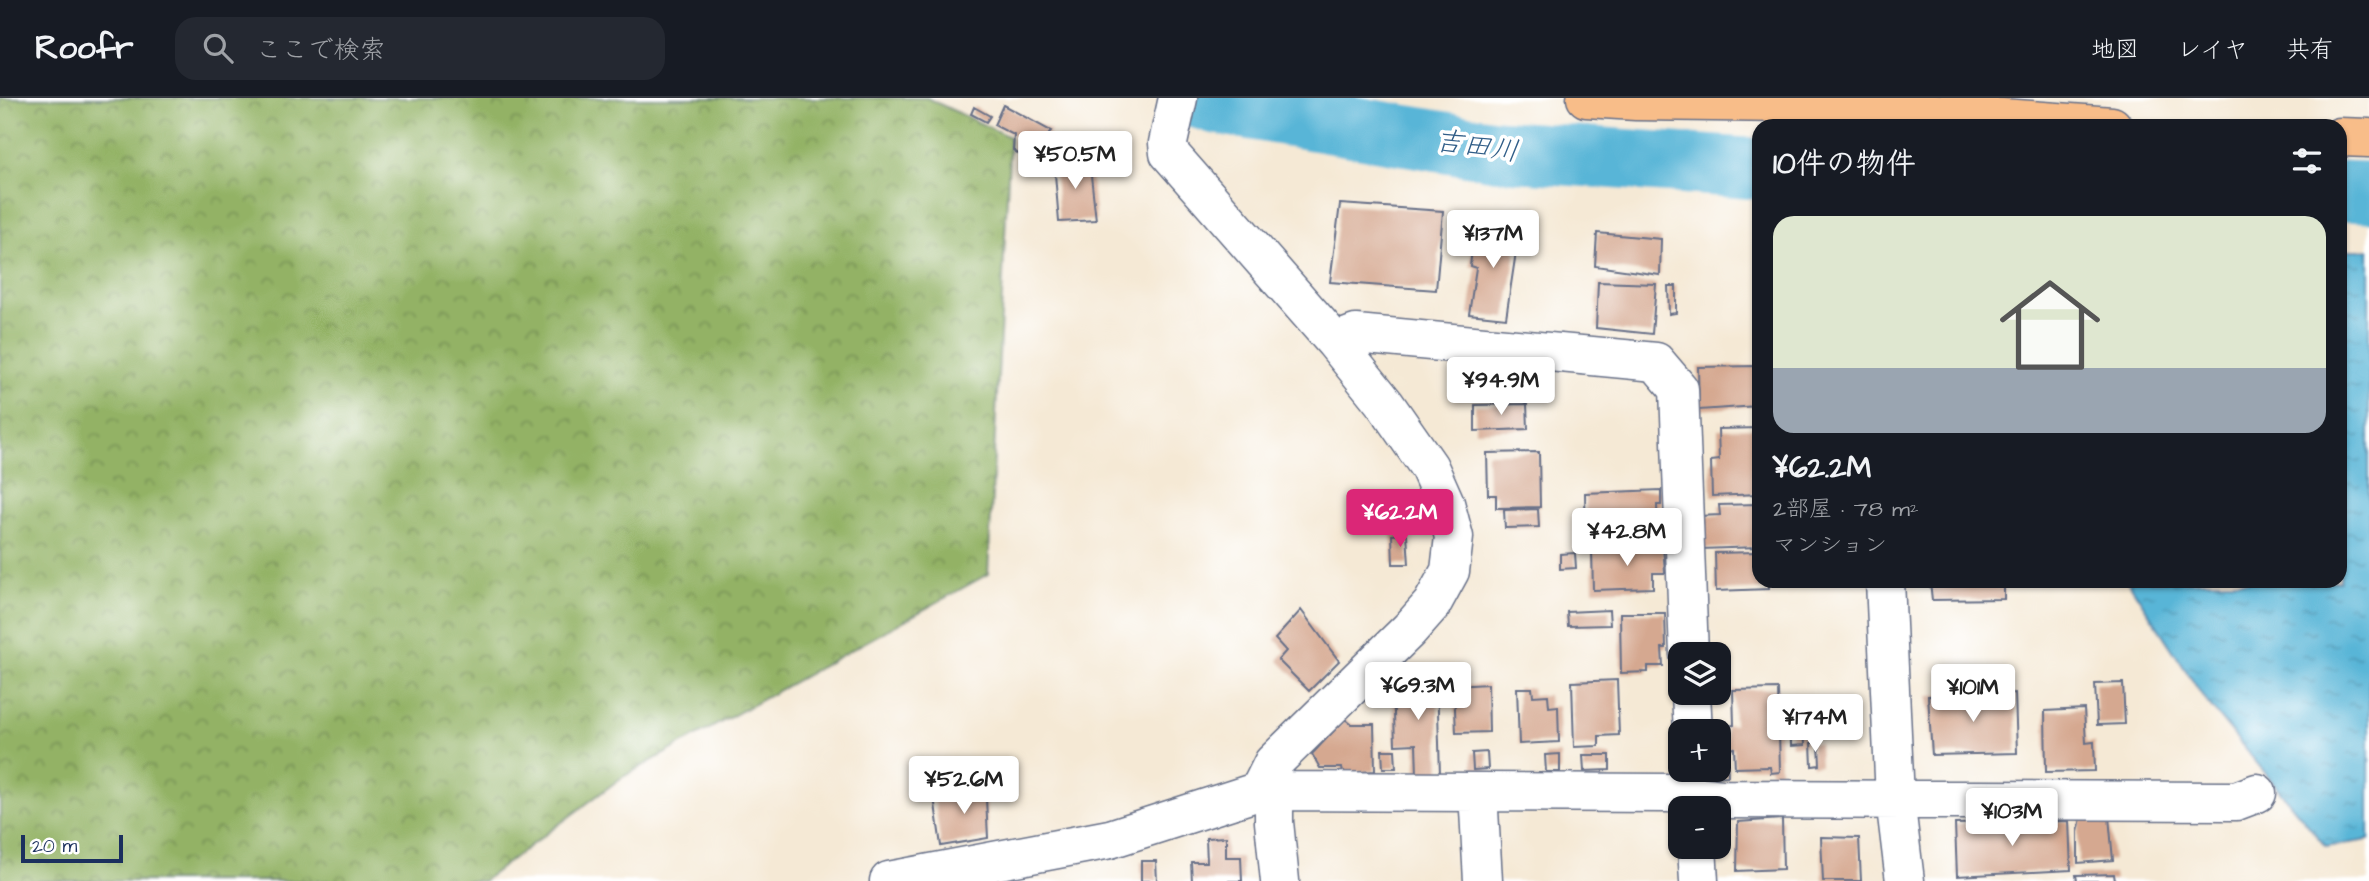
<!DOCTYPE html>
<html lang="ja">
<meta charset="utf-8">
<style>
:root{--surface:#171b24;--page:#242831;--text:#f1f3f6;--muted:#9ea1a6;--line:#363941;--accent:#db2777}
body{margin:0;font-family:"Architects Daughter","Klee One",sans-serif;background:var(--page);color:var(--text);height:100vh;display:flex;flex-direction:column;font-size:26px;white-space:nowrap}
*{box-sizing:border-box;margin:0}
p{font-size:23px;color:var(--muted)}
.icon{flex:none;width:38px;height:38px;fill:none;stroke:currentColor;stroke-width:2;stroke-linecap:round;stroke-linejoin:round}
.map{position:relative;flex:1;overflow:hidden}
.details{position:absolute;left:1752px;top:21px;width:595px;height:469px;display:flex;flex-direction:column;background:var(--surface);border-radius:21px;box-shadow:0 2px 5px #0004}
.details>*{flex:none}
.controls{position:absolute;left:1668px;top:544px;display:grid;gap:14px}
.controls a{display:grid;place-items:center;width:63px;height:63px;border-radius:14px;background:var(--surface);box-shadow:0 2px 5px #0004;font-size:35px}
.scale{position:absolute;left:21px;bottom:18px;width:102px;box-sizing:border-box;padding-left:7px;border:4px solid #1b2f5e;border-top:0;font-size:19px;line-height:24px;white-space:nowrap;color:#1b2f5e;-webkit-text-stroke:5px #fff;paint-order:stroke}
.price{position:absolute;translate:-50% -60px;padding:0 16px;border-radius:7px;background:#fff;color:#222;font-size:23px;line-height:46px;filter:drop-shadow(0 2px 4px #0008)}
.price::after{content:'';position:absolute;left:50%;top:42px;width:21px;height:16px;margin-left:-10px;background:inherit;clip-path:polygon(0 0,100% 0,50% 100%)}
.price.current{background:var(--accent);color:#fff}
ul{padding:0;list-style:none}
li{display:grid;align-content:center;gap:14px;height:371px;padding:0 21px}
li+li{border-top:2px solid var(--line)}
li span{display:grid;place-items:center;height:217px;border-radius:21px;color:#555}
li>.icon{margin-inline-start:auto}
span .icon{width:126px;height:126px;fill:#fffc;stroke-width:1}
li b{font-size:30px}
h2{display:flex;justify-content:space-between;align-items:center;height:84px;padding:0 21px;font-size:30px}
header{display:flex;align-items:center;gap:42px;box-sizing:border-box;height:98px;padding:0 35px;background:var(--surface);border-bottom:2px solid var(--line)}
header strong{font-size:33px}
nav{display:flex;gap:38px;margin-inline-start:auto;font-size:24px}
.search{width:490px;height:63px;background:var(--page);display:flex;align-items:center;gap:18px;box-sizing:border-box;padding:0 24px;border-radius:21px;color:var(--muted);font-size:26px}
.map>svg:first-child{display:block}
.forest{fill:url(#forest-crowns);stroke:#577062;stroke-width:2}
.water{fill:url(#water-ripples);stroke:#3a729a;stroke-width:2}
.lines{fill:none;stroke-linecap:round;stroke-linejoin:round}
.river{stroke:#59b5d7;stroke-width:61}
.building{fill:#d5a890}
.minor-casing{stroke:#677088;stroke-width:41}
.major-casing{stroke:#677088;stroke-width:41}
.minor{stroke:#fff;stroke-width:38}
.major{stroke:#f8bd89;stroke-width:38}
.labels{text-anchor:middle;stroke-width:7;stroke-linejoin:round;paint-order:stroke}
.water-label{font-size:28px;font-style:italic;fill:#315e88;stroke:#fff}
</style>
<header>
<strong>Roofr</strong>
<div class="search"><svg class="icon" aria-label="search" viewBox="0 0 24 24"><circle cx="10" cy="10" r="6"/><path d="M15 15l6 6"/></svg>ここで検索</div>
<nav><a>地図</a><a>レイヤ</a><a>共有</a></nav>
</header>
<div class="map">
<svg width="2369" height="783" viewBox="0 0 2369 783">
<defs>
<pattern id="forest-crowns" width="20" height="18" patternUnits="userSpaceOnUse" patternTransform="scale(1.75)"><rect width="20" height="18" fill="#93b265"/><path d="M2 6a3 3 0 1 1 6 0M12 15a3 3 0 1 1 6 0" fill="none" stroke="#779156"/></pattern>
<pattern id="water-ripples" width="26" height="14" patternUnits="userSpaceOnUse" patternTransform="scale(1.75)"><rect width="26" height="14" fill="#59b5d7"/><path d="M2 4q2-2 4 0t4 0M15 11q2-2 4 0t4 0" fill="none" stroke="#4994b2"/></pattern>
</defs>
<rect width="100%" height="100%" fill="#fff"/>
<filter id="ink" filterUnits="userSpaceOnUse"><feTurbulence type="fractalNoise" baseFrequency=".0143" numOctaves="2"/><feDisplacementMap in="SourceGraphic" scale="14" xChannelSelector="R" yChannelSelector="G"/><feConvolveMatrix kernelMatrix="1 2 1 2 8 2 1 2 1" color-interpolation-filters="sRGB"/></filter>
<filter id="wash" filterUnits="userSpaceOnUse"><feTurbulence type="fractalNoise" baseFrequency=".00686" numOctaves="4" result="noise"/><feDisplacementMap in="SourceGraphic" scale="28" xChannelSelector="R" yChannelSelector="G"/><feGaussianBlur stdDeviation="1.57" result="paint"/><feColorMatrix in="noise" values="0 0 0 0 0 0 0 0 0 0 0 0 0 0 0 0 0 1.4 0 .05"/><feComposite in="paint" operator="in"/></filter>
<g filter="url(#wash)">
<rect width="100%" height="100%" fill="#f5e9d5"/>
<path class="forest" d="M0 0H927L1010 39 988 476 621 680 483 783H0Z"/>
<path class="water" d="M2340 152H2369V742L2326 749 2205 602 2128 483H2340Z"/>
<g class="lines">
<path class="river" d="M1197 0 1216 6 1494 52 1759 71
M2340 93 2369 94"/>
</g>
<g id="blocks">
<path class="building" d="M1003 7 1051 33 1031 65 1013 52 1014 37 994 27Z
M974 9 990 18 986 24 971 16Z
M1089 60 1096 122 1059 124 1055 76H1062V61Z
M1340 106 1443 113 1436 192 1330 184Z
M1475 127 1519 134 1506 220 1469 216 1476 170 1470 168Z
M1597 135 1661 141 1660 177 1595 168Z
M1598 184 1656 186 1652 236 1596 230Z
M1668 188H1676V215L1669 216Z
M1756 268 1757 308 1699 312 1698 269Z
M1527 306 1528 331 1475 333V307Z
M1759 330V396L1712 398 1711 363 1719 362 1718 331Z
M1539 354 1540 409 1496 410V397H1488L1487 355Z
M1661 392V407H1657L1658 442 1586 445 1585 395Z
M1759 406V449L1700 451 1699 418 1720 417 1719 407Z
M1538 411 1539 429 1505 430 1504 412Z
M1407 436 1409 466H1393L1392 437Z
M1663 449 1665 475H1653V490L1593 492 1592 452Z
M1759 454V483H1769V491L1716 493 1715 455Z
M1575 455 1576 470 1560 471V456Z
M1930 483H2004V501L1932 502Z
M1301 512 1339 563 1309 593 1278 562 1286 553 1275 541Z
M1609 512 1610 527 1568 528 1567 514Z
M1620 515H1665L1666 550H1662L1663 568H1648V574L1621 575Z
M1617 582 1619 637 1599 638V648L1574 649 1572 584Z
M1437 583 1440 676H1417L1416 646 1395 647 1393 584Z
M2123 585 2125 626 2097 627 2095 586Z
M1488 586 1489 634 1456 635 1454 588Z
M1517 590H1532L1533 598 1548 597 1549 609 1558 608 1559 644 1519 646Z
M1778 591 1780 674 1771 675 1770 669 1735 670 1734 650 1727 651 1726 628 1734 627 1733 592Z
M2015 595 2017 655 1932 657 1928 598Z
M1803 607 1805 647 1791 648 1790 608Z
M2084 611 2086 645 2094 644 2095 673 2046 674 2045 613Z
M1345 621 1351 626H1374L1375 673 1343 675 1342 670H1320L1312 656Z
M1811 645H1819L1820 667 1812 668Z
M1382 652H1395L1396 670H1383Z
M1487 654 1488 671 1473 672 1472 655Z
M1560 656V674H1546L1545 657Z
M1583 657H1610V672L1584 673Z
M1727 663 1728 678 1715 679V672H1718V664Z
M999 688V700L986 701 988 740 941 748 934 699Z
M2109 719 2113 762 2078 765V734L2081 720Z
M1782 721 1783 771 1737 773 1738 724Z
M2069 723 2071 772 1957 778 1955 726Z
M1226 739V759H1241L1242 783H1192L1191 764H1207L1206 740Z
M1821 739 1859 740 1861 783H1823Z
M1141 763H1156L1157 783H1141Z
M2114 776 2115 783H2077L2076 777Z"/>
</g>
</g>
<g filter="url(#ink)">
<use href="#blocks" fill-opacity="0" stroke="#677088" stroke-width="2"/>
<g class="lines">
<g class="minor-casing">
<path id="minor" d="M1178 0 1168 45 1169 55 1335 244 1385 306 1429 369 1445 405 1454 439 1450 473 1432 506 1409 532 1273 665 1259 693
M1335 244 1356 236 1656 264 1679 291 1689 556
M1885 483 1895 701 1905 783
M1691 595 1693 634
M1274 693V724L1280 783
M1478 694 1483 783
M1697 749 1699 783
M889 783 1110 741 1259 693 1669 695 1722 701 2236 703 2257 695"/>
</g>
<g class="major-casing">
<path id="major" d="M1586 0 1636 3 1795 5 2112 28
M2340 39 2369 40"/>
</g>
<use href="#minor" class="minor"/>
<use href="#major" class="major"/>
</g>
</g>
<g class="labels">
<g class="water-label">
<text transform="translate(1477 47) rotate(8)" y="10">吉田川</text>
</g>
</g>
</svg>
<div class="controls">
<a><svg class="icon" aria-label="layers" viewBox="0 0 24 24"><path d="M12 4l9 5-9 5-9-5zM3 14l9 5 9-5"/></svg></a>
<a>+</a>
<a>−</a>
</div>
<div class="scale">20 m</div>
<b class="price" style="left:1075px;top:93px">¥50.5M</b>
<b class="price" style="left:1493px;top:172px">¥137M</b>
<b class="price" style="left:1501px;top:319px">¥94.9M</b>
<b class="price current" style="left:1400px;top:451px">¥62.2M</b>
<b class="price" style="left:1627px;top:470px">¥42.8M</b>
<b class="price" style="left:1418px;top:624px">¥69.3M</b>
<b class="price" style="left:1973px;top:626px">¥101M</b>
<b class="price" style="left:1815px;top:656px">¥174M</b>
<b class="price" style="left:964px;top:718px">¥52.6M</b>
<b class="price" style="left:2012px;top:750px">¥103M</b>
<section class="details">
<h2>10件の物件<svg class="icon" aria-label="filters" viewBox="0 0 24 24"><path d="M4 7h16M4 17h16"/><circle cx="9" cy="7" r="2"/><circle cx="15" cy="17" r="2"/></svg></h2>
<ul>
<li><span style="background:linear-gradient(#dfe7d0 70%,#9aa5b1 0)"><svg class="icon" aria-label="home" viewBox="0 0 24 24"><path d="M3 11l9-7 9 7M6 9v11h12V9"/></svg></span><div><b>¥62.2M</b><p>2部屋 · 78 m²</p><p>マンション</p></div></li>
</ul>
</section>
</div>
